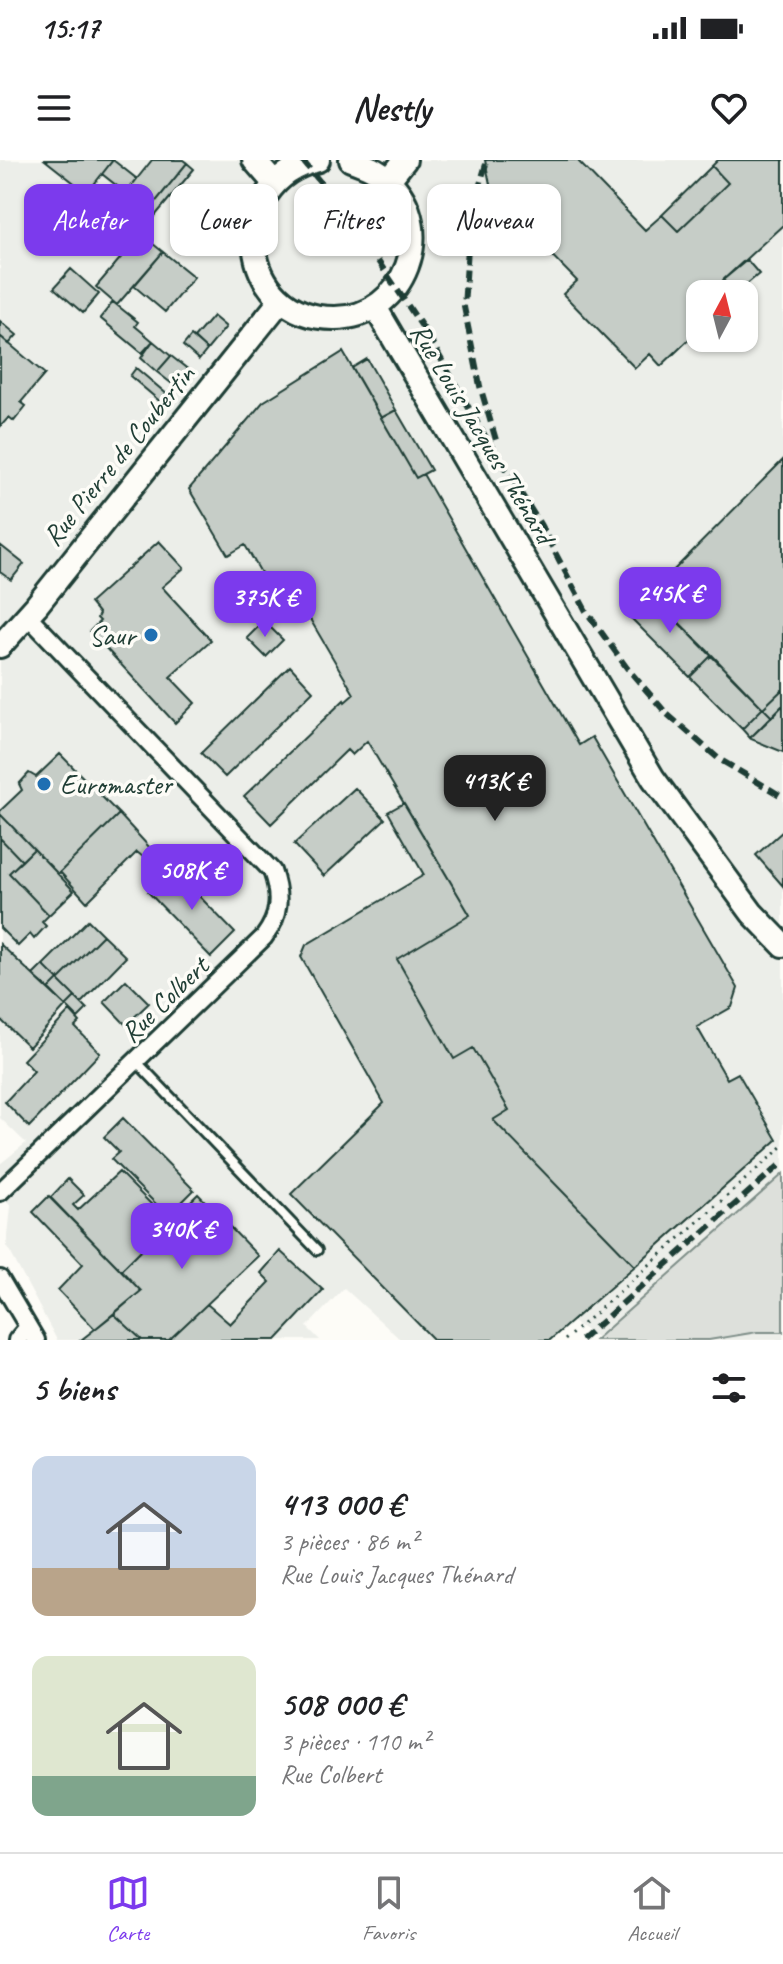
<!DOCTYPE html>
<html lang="fr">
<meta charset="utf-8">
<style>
:root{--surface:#fff;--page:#f2f2f2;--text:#202124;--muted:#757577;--line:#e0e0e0;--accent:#7c3aed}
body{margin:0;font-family:Caveat,sans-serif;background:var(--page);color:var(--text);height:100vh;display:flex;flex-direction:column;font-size:30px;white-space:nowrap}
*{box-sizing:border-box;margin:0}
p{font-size:26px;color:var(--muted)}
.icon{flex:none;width:44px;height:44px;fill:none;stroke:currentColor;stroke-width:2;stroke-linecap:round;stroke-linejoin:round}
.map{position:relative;height:1180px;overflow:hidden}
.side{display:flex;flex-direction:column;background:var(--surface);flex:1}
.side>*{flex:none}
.guide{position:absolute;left:24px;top:24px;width:736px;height:72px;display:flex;gap:16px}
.needle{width:52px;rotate:7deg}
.fabs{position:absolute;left:686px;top:120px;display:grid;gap:16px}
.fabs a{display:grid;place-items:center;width:72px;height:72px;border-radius:16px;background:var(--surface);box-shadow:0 2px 6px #0004;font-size:40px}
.price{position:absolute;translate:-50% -68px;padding:0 18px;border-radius:16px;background:var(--accent);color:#fff;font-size:26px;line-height:52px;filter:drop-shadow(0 2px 4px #0008)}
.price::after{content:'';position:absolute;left:50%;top:48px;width:24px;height:18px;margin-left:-12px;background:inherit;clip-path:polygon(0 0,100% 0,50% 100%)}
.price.selected{background:#222;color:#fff}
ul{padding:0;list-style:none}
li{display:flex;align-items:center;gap:24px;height:200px;padding:0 32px}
li span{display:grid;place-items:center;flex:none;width:224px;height:160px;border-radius:16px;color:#555}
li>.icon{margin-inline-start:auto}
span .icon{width:96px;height:96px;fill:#fffc;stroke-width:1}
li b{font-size:34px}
h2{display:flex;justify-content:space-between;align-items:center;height:96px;padding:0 32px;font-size:34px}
.chip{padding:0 28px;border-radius:16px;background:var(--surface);box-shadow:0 2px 6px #0004;font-size:28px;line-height:72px}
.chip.selected{background:var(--accent);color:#fff}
.status{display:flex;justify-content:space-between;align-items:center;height:56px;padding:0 40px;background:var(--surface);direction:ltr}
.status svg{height:22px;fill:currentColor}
header{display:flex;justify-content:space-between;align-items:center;height:104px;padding:0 32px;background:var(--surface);font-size:36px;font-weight:600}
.dock{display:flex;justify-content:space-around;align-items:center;height:112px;border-top:2px solid var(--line);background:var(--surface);font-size:22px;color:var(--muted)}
.dock a{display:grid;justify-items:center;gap:4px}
.dock .selected{color:var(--accent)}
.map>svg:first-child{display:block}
.built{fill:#eceee9;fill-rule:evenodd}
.green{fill:#dde0db;stroke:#7e8e88;stroke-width:2}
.building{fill:#c6cdc7;stroke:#1f3d34;stroke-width:2}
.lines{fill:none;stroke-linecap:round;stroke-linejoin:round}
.service-casing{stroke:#1f3d34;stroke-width:14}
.minor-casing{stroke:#1f3d34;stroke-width:22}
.secondary-casing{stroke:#1f3d34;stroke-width:28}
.path{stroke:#1f3d34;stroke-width:3;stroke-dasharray:2 6;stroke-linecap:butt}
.service{stroke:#fdfcf7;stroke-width:8}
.minor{stroke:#fdfcf7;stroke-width:16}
.secondary{stroke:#fdfcf7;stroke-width:22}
.rail{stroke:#1f3d34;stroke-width:6;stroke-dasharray:12 6;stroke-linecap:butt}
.poi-dot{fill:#1f6fb2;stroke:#fdfcf7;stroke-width:3}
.labels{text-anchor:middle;stroke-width:7;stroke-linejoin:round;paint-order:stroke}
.street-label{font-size:28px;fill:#1f3d34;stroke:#fdfcf7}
.poi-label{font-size:28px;fill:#1f3d34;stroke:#fdfcf7;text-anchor:end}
</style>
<div class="status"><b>15:17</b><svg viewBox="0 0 49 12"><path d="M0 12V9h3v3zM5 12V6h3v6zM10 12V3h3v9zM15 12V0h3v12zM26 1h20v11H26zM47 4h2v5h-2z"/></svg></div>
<header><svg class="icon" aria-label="menu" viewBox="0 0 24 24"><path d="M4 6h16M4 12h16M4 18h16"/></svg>Nestly<svg class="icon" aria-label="heart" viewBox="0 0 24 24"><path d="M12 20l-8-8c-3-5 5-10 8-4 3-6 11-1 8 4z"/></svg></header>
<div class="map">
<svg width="783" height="1180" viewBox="0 0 783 1180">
<rect width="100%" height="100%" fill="#fdfcf7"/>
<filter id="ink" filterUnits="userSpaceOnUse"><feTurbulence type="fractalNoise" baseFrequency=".0125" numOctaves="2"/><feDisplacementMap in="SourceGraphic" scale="16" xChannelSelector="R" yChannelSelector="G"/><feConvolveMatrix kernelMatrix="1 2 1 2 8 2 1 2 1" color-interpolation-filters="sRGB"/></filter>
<g filter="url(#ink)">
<path class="built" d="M0 0H783V1180H601L571 1161 550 1180H401L344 1128 307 1167 320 1180H57L7 1086 11 1046 0 1035V1004L26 983 0 958ZM700 134H744V178H700Z"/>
<path class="green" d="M783 1014V1172H757L709 1180H595Z"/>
<path class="building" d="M45 0H113L87 33Z
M113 0 137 19 126 33 102 14Z
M152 0H183L187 3 124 81 101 64Z
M485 0H577L645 70 662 55 678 71 728 23 712 6 718 0H783V65L723 120 735 134H700V169L661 206 650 194 635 208 563 134 577 121 492 34Z
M187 3 194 9 130 86 124 81Z
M712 6 728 23 678 71 662 55Z
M141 74 163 92 117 145 96 127Z
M163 92 194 117 165 152 134 126Z
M747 100 759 114 735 134 723 120Z
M71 109 99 134 83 153 54 128Z
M113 142 138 162 135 166 153 181 142 193 100 158Z
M213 156 226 167 207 190 194 178Z
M0 161 17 175 9 184 0 176Z
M0 176 45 214 21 242 26 246 14 261 9 257 0 267Z
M191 176 207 190 199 200 183 186Z
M153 181 171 196 157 212 141 198Z
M343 192 416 318 423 314 579 585 592 577 738 828 732 847 697 867 727 919 738 913 777 980 635 1106 493 960 509 950 473 888 454 899 397 799 470 755 367 581 352 595 347 590 271 664 244 636 344 540 345 542 354 534 300 442 294 436 279 444 245 385 228 395 189 329 263 242Z
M171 196 190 211 176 227 157 212Z
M367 199 396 250 381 258 352 208Z
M136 208 169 236 163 244 130 216Z
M396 250 431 310 416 318 381 258Z
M783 300V529L763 548 650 434Z
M159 381 184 408 162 427 211 480 170 517 195 543 175 563 90 471 100 461 97 458 99 454 90 443Z
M0 385 24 404 11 420 0 412Z
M650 434 712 495 690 517 628 455Z
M294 436 305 450 289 459 279 444Z
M264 461 283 480 266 497 247 478Z
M712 495 763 548 742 569 690 517Z
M290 506 313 531 225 617 201 593Z
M783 529V545L772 557 763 548Z
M783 545V592L751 579 750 578Z
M763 548 772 557 750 578 742 569Z
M60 594 119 654 58 714 0 654V651L22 630 19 624 29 613 36 617Z
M355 628 385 659 324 716 294 684Z
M404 643 470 755 397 799 454 899 473 888 509 950 493 960 635 1106 550 1180H434L291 1034 384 943 301 797 306 785 424 715 388 652Z
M0 654 34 689 22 701 0 678Z
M119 654 151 689 143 697 137 692 87 742 60 712Z
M783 671V726L756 695Z
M0 678 22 701 9 713 49 755 42 762 46 766 34 779 30 774 18 786 0 768Z
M34 689 74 731 49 755 9 713Z
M172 708 235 773 211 797 148 732Z
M88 760 103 775 58 820 43 805Z
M103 775 126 797 81 843 58 820Z
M0 784 66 846 29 887 0 859Z
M43 805 58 820 49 829 33 815Z
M58 820 75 837 66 846 49 829Z
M126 820 149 843 126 865 104 842Z
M75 837 87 849 78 858 66 846Z
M70 851 80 862 75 867 100 893 29 967 5 942 34 911 23 900Z
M123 958 194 1030 168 1056 111 999 119 992 104 977Z
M119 1012 169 1062 121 1110 50 1038 68 1019 84 1035 73 1045 78 1050Z
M198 1034 258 1096 169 1180H142L114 1154 141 1131 121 1110Z
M49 1036 141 1131 95 1169 58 1130 83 1104 33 1052Z
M280 1091 323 1130 276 1180H169L207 1144 230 1164 270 1122 261 1113Z
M114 1154 142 1180H81L95 1169Z"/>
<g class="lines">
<g class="service-casing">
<path id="service" d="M137 902 317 1090"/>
</g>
<g class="minor-casing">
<path id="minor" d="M0 1032 264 777C280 756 281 736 272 711L27 455
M0 1119 36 1180
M17 1180 28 1167"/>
</g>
<g class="secondary-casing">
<path id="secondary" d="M254 0 274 23
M318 0C223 22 238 159 335 158 405 158 439 67 388 20 378 10 365 5 351 0
M389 20 405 0
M375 147 653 618 752 753 783 785
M0 486 36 446 281 140"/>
</g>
<path class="path" d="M565 1180 783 986"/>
<use href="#service" class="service"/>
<use href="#minor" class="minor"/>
<use href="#secondary" class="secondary"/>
<path class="rail" d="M302 0 345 52 427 174 482 271 540 364 586 451 627 508 667 554 719 599 783 637
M486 4 470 58 464 147 480 226 496 280
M581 1180 783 1002"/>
</g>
</g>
<g class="poi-dot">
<circle cx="151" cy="475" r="8"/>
<circle cx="44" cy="624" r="8"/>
</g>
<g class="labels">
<g class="street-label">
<text transform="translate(483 273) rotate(59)" y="10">Rue Louis Jacques Thénard</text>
<text transform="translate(118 295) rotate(-51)" y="10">Rue Pierre de Coubertin</text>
<text transform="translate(164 839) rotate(-44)" y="10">Rue Colbert</text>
</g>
<g class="poi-label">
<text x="135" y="485">Saur</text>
<text x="60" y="634" text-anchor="start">Euromaster</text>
</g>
</g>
</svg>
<div class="fabs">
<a><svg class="needle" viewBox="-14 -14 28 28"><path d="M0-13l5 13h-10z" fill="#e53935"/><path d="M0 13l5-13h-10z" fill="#757577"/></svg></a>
</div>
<b class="price" style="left:670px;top:475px">245K €</b>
<b class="price" style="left:265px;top:479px">375K €</b>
<b class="price selected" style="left:495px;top:663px">413K €</b>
<b class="price" style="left:192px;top:752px">508K €</b>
<b class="price" style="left:182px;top:1111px">340K €</b>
<div class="guide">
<a class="chip selected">Acheter</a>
<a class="chip">Louer</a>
<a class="chip">Filtres</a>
<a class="chip">Nouveau</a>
</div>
</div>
<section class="side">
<h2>5 biens<svg class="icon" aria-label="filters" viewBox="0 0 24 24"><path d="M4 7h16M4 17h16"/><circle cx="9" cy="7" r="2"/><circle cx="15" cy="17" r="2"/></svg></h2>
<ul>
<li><span style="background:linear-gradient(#c9d6e8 70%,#b9a48a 0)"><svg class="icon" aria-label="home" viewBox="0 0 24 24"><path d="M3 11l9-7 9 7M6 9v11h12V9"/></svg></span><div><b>413 000 €</b><p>3 pièces · 86 m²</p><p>Rue Louis Jacques Thénard</p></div></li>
<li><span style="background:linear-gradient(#dfe7d0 75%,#7fa58c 0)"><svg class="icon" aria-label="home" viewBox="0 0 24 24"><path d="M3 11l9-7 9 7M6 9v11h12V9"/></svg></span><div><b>508 000 €</b><p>3 pièces · 110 m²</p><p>Rue Colbert</p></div></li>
</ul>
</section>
<nav class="dock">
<a class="selected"><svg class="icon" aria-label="map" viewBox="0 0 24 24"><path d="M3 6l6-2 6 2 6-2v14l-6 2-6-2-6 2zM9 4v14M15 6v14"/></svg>Carte</a>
<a><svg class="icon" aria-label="saved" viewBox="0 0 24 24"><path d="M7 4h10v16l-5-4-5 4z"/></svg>Favoris</a>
<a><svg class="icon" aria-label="home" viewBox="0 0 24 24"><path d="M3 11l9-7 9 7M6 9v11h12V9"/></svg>Accueil</a>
</nav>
